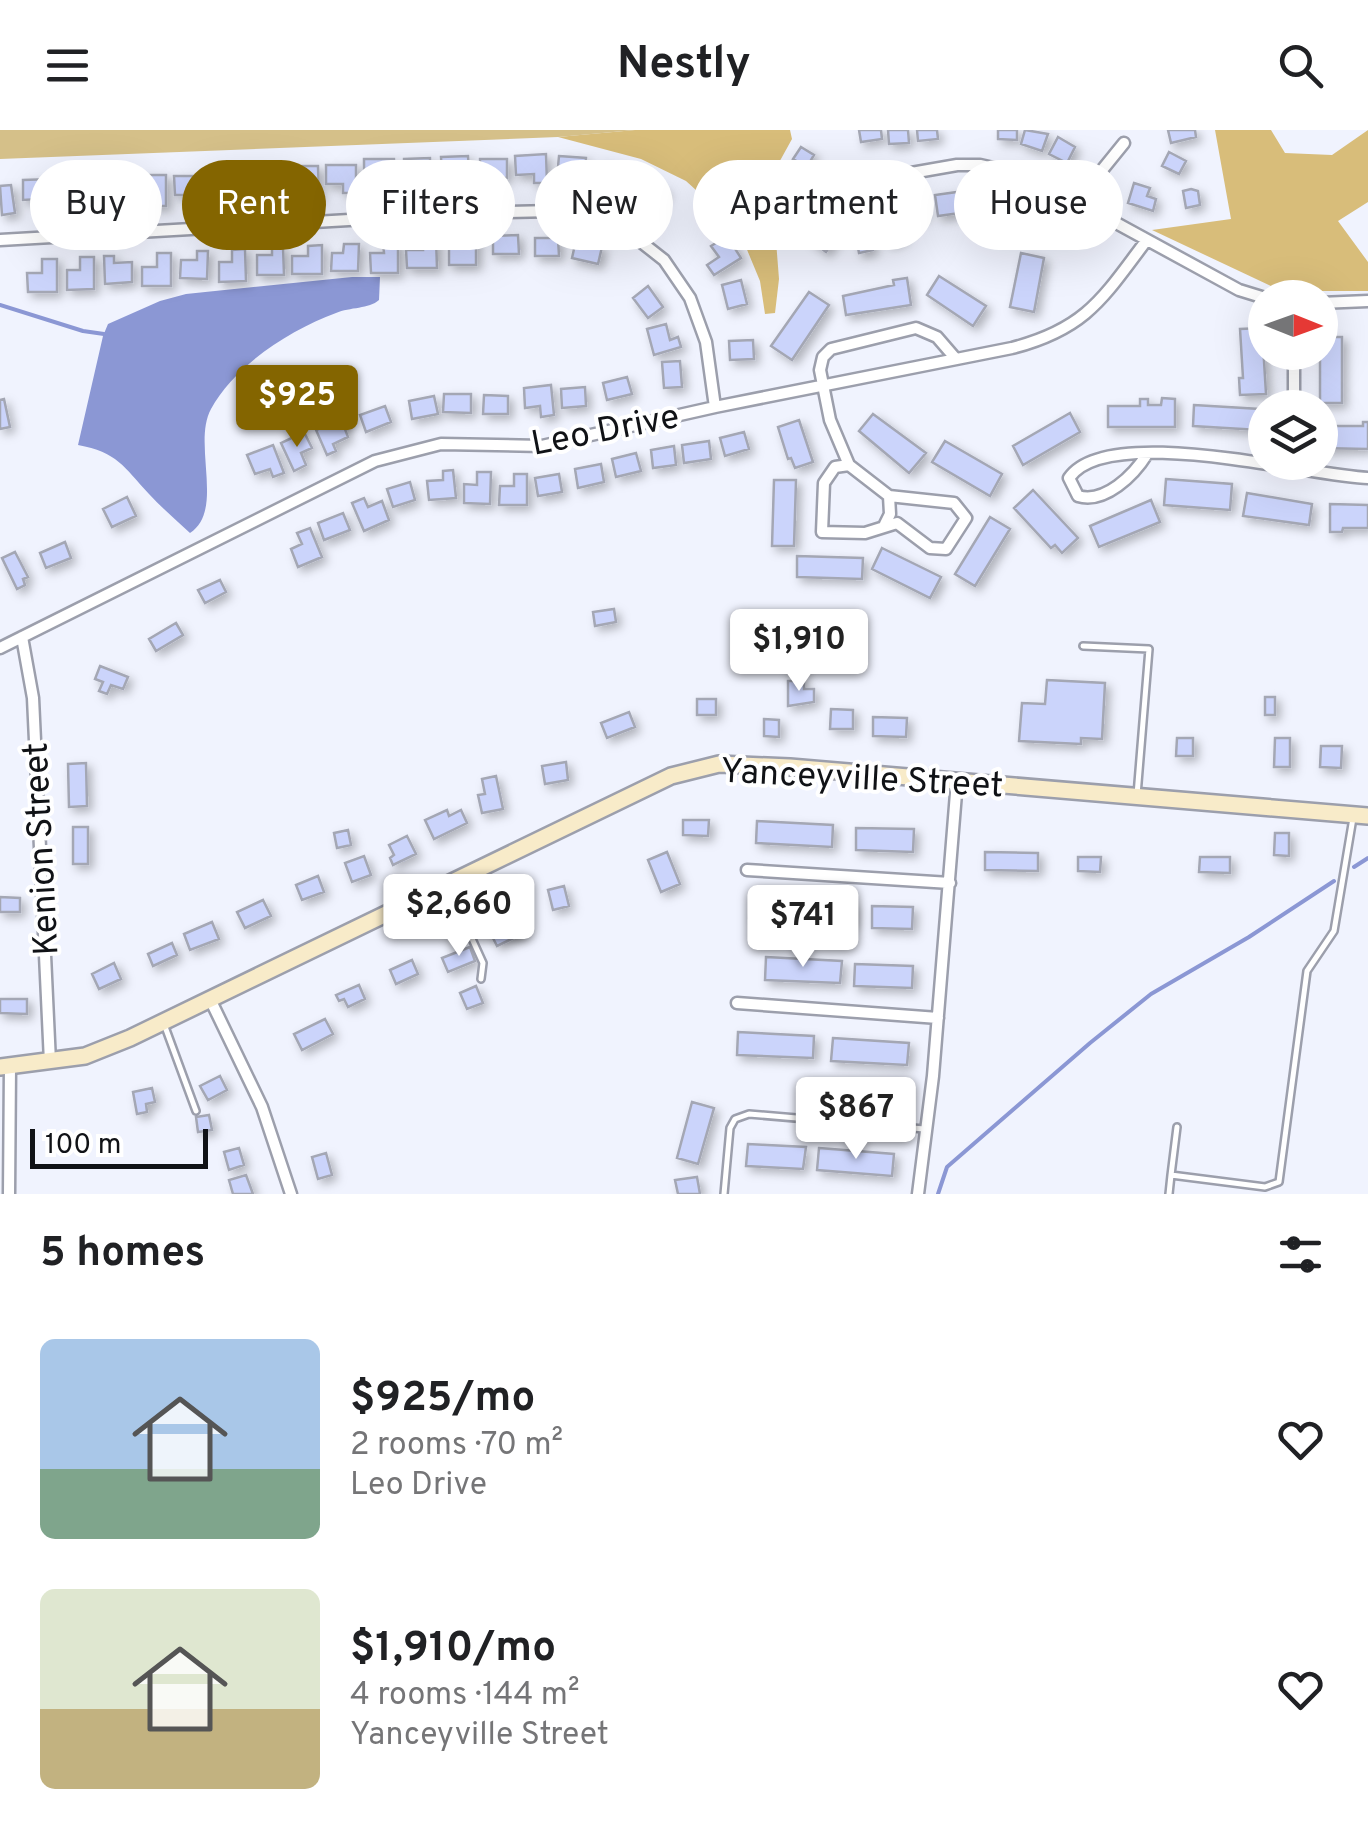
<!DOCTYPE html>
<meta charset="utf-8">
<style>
:root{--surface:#fff;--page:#f6f6f6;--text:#202124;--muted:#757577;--accent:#846500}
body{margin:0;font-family:Overpass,sans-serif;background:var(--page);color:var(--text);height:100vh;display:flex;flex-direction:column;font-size:38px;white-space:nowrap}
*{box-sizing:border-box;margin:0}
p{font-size:32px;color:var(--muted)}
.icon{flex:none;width:55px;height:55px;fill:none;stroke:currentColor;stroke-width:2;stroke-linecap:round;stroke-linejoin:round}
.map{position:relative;height:1064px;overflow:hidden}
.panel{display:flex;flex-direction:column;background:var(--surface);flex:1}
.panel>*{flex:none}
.hud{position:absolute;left:30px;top:30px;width:1310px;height:90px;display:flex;gap:20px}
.needle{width:65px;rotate:91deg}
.fabs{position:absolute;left:1248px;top:150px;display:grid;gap:20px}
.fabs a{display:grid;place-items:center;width:90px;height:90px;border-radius:50%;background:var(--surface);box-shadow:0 10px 40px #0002;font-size:50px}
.scale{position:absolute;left:30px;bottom:25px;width:178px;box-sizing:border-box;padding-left:10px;border:5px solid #101216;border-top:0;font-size:28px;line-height:35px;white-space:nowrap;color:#101216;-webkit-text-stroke:8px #fff;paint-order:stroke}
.price{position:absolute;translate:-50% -85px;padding:0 22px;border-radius:10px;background:#fff;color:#222;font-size:32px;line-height:65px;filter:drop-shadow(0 2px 5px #0008)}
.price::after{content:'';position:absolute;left:50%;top:60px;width:30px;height:22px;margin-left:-15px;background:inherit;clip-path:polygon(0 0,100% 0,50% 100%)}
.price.active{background:var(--accent);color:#fff}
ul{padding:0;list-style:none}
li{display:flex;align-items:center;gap:30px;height:250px;padding:0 40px}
li span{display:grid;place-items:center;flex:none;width:280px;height:200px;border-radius:15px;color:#555}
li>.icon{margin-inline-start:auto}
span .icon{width:120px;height:120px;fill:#fffc;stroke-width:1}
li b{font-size:42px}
h2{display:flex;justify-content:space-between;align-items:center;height:120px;padding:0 40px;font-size:42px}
.chip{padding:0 35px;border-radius:45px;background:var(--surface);box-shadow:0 10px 40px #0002;font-size:35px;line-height:90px}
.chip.active{background:var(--accent);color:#fff}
header{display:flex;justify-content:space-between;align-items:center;height:130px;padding:0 40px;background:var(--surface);font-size:45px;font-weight:700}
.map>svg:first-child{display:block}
.green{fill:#d5c089}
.forest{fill:#d8bd7a}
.water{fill:#8b97d4}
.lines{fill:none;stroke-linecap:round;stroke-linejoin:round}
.stream{stroke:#8b97d4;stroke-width:4}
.building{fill:#cbd4fb;stroke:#a4a7b4;stroke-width:2.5;filter:url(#shadow)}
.service-casing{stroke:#9c9fac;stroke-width:10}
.minor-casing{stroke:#9c9fac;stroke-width:15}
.secondary-casing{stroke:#9c9fac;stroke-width:20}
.service{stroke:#fff;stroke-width:5}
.minor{stroke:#fff;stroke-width:10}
.secondary{stroke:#f8ebc9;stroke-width:15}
.labels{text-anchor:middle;stroke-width:8;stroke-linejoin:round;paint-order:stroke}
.street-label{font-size:35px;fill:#101216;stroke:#fff}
</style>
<header><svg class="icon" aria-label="menu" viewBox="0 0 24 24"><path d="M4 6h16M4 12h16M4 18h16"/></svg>Nestly<svg class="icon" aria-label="search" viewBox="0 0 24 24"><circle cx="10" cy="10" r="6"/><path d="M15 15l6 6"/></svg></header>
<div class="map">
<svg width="1368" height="1064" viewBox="0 0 1368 1064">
<defs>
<filter id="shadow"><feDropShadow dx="4.5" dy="4.5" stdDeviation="5" flood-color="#0004"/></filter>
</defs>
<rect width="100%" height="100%" fill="#f0f3fe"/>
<path class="green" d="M0 0H635L558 7 0 29Z"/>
<path class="forest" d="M635 0H790L792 9 771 47 779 149 775 183 765 184 760 151 738 98 686 51 641 29 558 7Z
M1215 0H1271L1285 23 1332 25 1368 0V72L1338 91 1368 132V161H1309L1273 157 1152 100 1231 89Z"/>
<path class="water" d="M352 147H380L379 170C369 179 350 177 336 183 290 200 235 235 211 279 192 314 225 380 190 403 176 390 162 378 149 364 124 337 117 322 78 315L103 206 108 194 160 171 186 164Z"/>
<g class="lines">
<path class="stream" d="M0 175 83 201 104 204
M1354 737 1368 728
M938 1064 947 1037 1090 913 1151 864 1249 807 1334 751"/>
</g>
<path class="building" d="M859 0H881L882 9 861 12Z
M888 0H908L909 13 889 14Z
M917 0H937L938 9 918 11Z
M998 0H1017V10L998 9Z
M1025 0 1048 4 1042 21 1021 14Z
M1168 0H1195L1196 7 1171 13Z
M1058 7 1075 17 1067 33 1049 24Z
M801 17 814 25 807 37 793 29Z
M1169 22 1186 31 1179 44 1162 36Z
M546 24 547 53H534V44L516 45 515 26Z
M468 26 470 57 456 58V47L442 48 441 27Z
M559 26 586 28 584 55 572 54 573 48 557 47Z
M430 28 431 59H418L417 46 404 47V29Z
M364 29H394L395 61H381V49H364Z
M480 29H507V48H491V56H480Z
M600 32 628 39 621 66 608 63 610 53 595 49Z
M326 35H356V63H343V54H326Z
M289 36H318L319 68H305V56H289Z
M252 39H279L280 70H267L266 60 252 61Z
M241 40 242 72H229L228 59H215L214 41Z
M788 44 803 45V65L788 64Z
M138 45H166V76H152V66H138Z
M174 46H205L206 74H193V65H175Z
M642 47 666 61 652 84 643 79 647 73 632 64Z
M52 49 53 81H40L39 69 23 70V50Z
M63 49H89V80H76V67H63Z
M101 51H128L127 70H112V79H100Z
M1134 53 1150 58 1147 66 1156 69 1153 81 1128 73Z
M11 55 15 83 2 85 0 56Z
M1191 59 1198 61 1200 75 1186 78 1183 61Z
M957 62 960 83 938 86 935 65Z
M968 62H989L988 81 968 80Z
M1004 66 1024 74 1017 94 996 87Z
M922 67 925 85 910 87 906 70Z
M802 73 813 91 795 102 784 84Z
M1035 78 1052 88 1044 101 1027 91Z
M896 83 903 107 889 113 879 90Z
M869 94 873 120 859 123 854 97Z
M819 96 835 109 826 122 809 109Z
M518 105 519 124H493V106Z
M727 106 741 128 714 145 707 135 719 127 711 116Z
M465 107H476V135H449V116H465Z
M535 108H558L559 126H535Z
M422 109H436L437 138H407L406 120H423Z
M576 110 602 117 598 134 572 128Z
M398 111V143H371L370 123H384L383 112Z
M344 114H359L358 141H331L332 123H343Z
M322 115V144H292V126H308V116Z
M272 117H283L284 145H257V125H272Z
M245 119 246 151 219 152V132H232V120Z
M197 121H208L207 149 180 148 181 130H197Z
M157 123H171V156H142V137H157Z
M1021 123 1044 128 1034 182 1010 177Z
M104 126H114V133L132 132V152L105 154Z
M80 127H94V159L67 160V140H80Z
M42 129H57V162H28L27 143H42Z
M939 146 986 176 973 196 927 165Z
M907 148 911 175 846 185 843 166 894 155 893 150Z
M741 150 747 174 728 179 722 155Z
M648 156 663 177 648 188 633 168Z
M809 162 829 175 792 230 771 216Z
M666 194 670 210 678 207 681 217 654 225 647 199Z
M1262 198 1266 264 1240 265 1239 248H1243L1240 199Z
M1320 207H1342V273H1320Z
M753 210 754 229 730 230 729 211Z
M680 231 682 257 664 258 662 232Z
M627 247 632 264 607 270 603 253Z
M551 255 554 285 541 287 540 276 525 278 524 258Z
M585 257 586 276 562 278 561 259Z
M444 264H471V283L443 282Z
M484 265 508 266V284H483Z
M434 266 438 284 412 289 409 271Z
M1162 268 1175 269V297H1108V276H1140V269H1148V275H1161Z
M4 269 10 297 0 299V270Z
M1194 275 1260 279 1259 300 1193 296Z
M385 276 391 292 366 302 360 285Z
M1070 283 1080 302 1023 335 1013 316Z
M873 284 926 323 909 343 859 301Z
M341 289 348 307 333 314 336 321 327 325 316 300Z
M799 290 813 332 795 338 791 328 788 329 778 297Z
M1363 292H1368V319L1320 318V296H1363Z
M304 302 312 318 301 323 306 335 294 341 281 313Z
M744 302 749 319 725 326 720 308Z
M709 311 711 329 684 333 682 315Z
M945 311 1002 344 990 366 932 332Z
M273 315 284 343 273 347 270 339 255 344 247 325Z
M674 316 676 335 653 338 651 320Z
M636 323 641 341 616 347 612 329Z
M601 334 604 352 578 358 575 339Z
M453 340 456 368 429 370 427 351 443 350V341Z
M477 342H491L490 374 464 373V354L477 355Z
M514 344H527V375H499L500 356H514Z
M559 344 562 362 538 366 535 348Z
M1166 349 1232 354 1230 380 1164 375Z
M774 350H796L794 416H772Z
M410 352 415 370 393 377 387 359Z
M1033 360 1078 408 1062 423 1055 415 1051 418 1014 378Z
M1247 363 1312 374 1309 395 1243 386Z
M127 367 136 386 112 397 103 379Z
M364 368 368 377 382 371 389 390 364 401 352 373Z
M1151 370 1160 392 1099 417 1090 396Z
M1330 374 1368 375V398H1343L1342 402H1330Z
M343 383 350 400 324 410 318 393Z
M990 387 1010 399 975 456 955 444Z
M310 398 322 427 298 437 291 419 302 414 297 403Z
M65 412 71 428 46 438 40 423Z
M882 418 941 447 930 468 872 439Z
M15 422 28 447 23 449 25 455 17 459 2 428Z
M797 426 863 428 862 449 797 447Z
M220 450 226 462 205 473 198 460Z
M614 479 616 492 595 496 593 482Z
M176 493 183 505 156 521 149 509Z
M100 536 128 547 123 559 111 555 107 564 99 561 103 552 95 549Z
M1047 550 1105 553 1102 609 1081 608V614L1019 611 1022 573 1045 574Z
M788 551H804V559H814V572L788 576Z
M1265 567H1275V585H1265Z
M697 569H716V585H697Z
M831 579 853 580V599H830Z
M629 582 635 597 607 608 601 593Z
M873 587 907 588 906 607 873 606Z
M764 589 779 590V607L764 606Z
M1177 608H1193V626H1176Z
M1275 608H1290V637H1274Z
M1321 616H1342L1341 638 1320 637Z
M566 632 568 650 545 654 542 636Z
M86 633 87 676 69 677 68 634Z
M496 646 503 679 482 683 478 665 485 664 482 649Z
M447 680 449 686 461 680 467 693 434 709 425 690Z
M683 690H709L708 706 683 705Z
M757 691 833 695 832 717 756 713Z
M73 697H88V734H73Z
M856 698 914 699 913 722 856 720Z
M348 700 351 715 337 718 334 703Z
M1275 703H1289V726L1274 725Z
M407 706 416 724 393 735 390 728 394 725 389 715Z
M667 722 680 754 661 762 648 730Z
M985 722 1038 723V741L985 740Z
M364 726 371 745 352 752 345 733Z
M1078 727H1101L1100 742 1078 741Z
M1200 727H1230V743L1199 742Z
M318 746 324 762 302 770 296 755Z
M564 756 569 776 553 780 548 760Z
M750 766 791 769 789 790 749 788Z
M0 767 20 768V782H0Z
M263 770 271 786 245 798 237 782Z
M813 772 854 773 853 794 813 793Z
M872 776 913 777 912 799 872 798Z
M515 788 522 804 497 816 489 800Z
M212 792 219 809 190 820 184 804Z
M172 813 177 825 153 836 148 824Z
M470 817 475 831 448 842 442 828Z
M766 827 842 831 840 853 765 850Z
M412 830 418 844 396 854 390 840Z
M114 833 121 849 99 859 92 844Z
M855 834 913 836 912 858 854 856Z
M359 855 365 869 348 877 344 869 339 871 336 865Z
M476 856 483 873 467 879 460 863Z
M0 869H27V884L0 883Z
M325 889 333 904 302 920 294 904Z
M738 902 814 906 813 928 737 925Z
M833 908 909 913 907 935 831 931Z
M220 946 227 960 208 970 200 956Z
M152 958 155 972 146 974 147 982 137 984 133 962Z
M692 972 714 978 698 1034 677 1028Z
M209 985 212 1000 198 1002 196 987Z
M748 1014 806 1017 803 1039 746 1036Z
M239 1018 244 1035 229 1040 224 1022Z
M819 1018 894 1024 892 1046 817 1040Z
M326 1023 332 1045 318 1049 312 1027Z
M246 1045 253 1064H233L229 1050Z
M697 1047 700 1064H678L675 1050Z"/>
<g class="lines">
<g class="service-casing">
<path id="service" d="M1083 516 1149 519 1137 665
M448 756 483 833 481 849
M164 894 196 981
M1171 1045 1177 997
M724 1064 730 998 735 989 749 984 924 999
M1169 1064 1171 1045 1265 1057 1279 1052 1307 841 1334 801 1353 688"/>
</g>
<g class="minor-casing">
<path id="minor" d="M860 52 957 35H980L1016 43 1063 64 1239 160 1265 168
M1077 71 1124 13
M0 110 470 83 553 81 593 87 627 101 664 130 690 168 706 212 715 277
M1320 173 1368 171
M1294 278V222
M1147 324C1134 345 1105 374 1078 366L1069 348C1107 292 1308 346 1368 348
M849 335 835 337 824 353 822 402 865 403 897 393 930 418 946 419 966 388 954 373 889 366 849 335 830 290 820 240 823 227 831 219 916 198 937 207 956 229
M885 394 890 384 889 366
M22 507 33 568 50 932
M0 518 375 331 441 314 542 316 715 277 1012 218C1086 199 1103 168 1146 111
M747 740 950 753
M210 869 262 977 291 1064
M737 873 938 888
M9 1064 10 936
M918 1064 933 946 957 651"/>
</g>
<g class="secondary-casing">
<path id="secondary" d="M0 937 85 926 130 908 671 646 719 634 790 637 1368 686"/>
</g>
<use href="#service" class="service"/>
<use href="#minor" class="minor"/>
<use href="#secondary" class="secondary"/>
</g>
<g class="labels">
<g class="street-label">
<text transform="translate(605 299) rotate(-11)" y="12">Leo Drive</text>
<text transform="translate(862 647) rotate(3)" y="12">Yanceyville Street</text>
<text transform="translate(40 719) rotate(-93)" y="12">Kenion Street</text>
</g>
</g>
</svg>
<div class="fabs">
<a><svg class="needle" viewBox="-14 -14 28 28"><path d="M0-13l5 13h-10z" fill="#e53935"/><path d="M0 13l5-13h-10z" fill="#757577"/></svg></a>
<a><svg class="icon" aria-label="layers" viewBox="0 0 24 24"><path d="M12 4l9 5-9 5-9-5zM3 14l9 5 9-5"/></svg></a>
</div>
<div class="scale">100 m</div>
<b class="price active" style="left:297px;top:320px">$925</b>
<b class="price" style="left:799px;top:564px">$1,910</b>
<b class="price" style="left:459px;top:829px">$2,660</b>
<b class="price" style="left:803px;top:840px">$741</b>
<b class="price" style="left:856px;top:1032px">$867</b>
<div class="hud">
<a class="chip">Buy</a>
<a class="chip active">Rent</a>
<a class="chip">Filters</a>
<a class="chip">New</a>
<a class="chip">Apartment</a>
<a class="chip">House</a>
</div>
</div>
<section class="panel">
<h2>5 homes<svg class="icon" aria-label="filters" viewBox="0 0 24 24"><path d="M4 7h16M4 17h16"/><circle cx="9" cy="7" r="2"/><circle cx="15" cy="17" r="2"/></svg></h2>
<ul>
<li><span style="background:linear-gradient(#a9c7e8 65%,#7fa58c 0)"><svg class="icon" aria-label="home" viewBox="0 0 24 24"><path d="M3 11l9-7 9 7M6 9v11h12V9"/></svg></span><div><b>$925/mo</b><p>2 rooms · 70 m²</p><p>Leo Drive</p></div><svg class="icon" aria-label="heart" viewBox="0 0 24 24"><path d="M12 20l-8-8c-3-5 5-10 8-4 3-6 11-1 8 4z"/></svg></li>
<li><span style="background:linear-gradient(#dfe7d0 60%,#c2b280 0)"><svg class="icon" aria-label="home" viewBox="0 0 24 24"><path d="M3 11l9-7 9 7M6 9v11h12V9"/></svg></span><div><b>$1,910/mo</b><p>4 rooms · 144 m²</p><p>Yanceyville Street</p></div><svg class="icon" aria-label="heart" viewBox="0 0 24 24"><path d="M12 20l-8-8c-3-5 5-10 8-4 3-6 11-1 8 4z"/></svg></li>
</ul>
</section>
